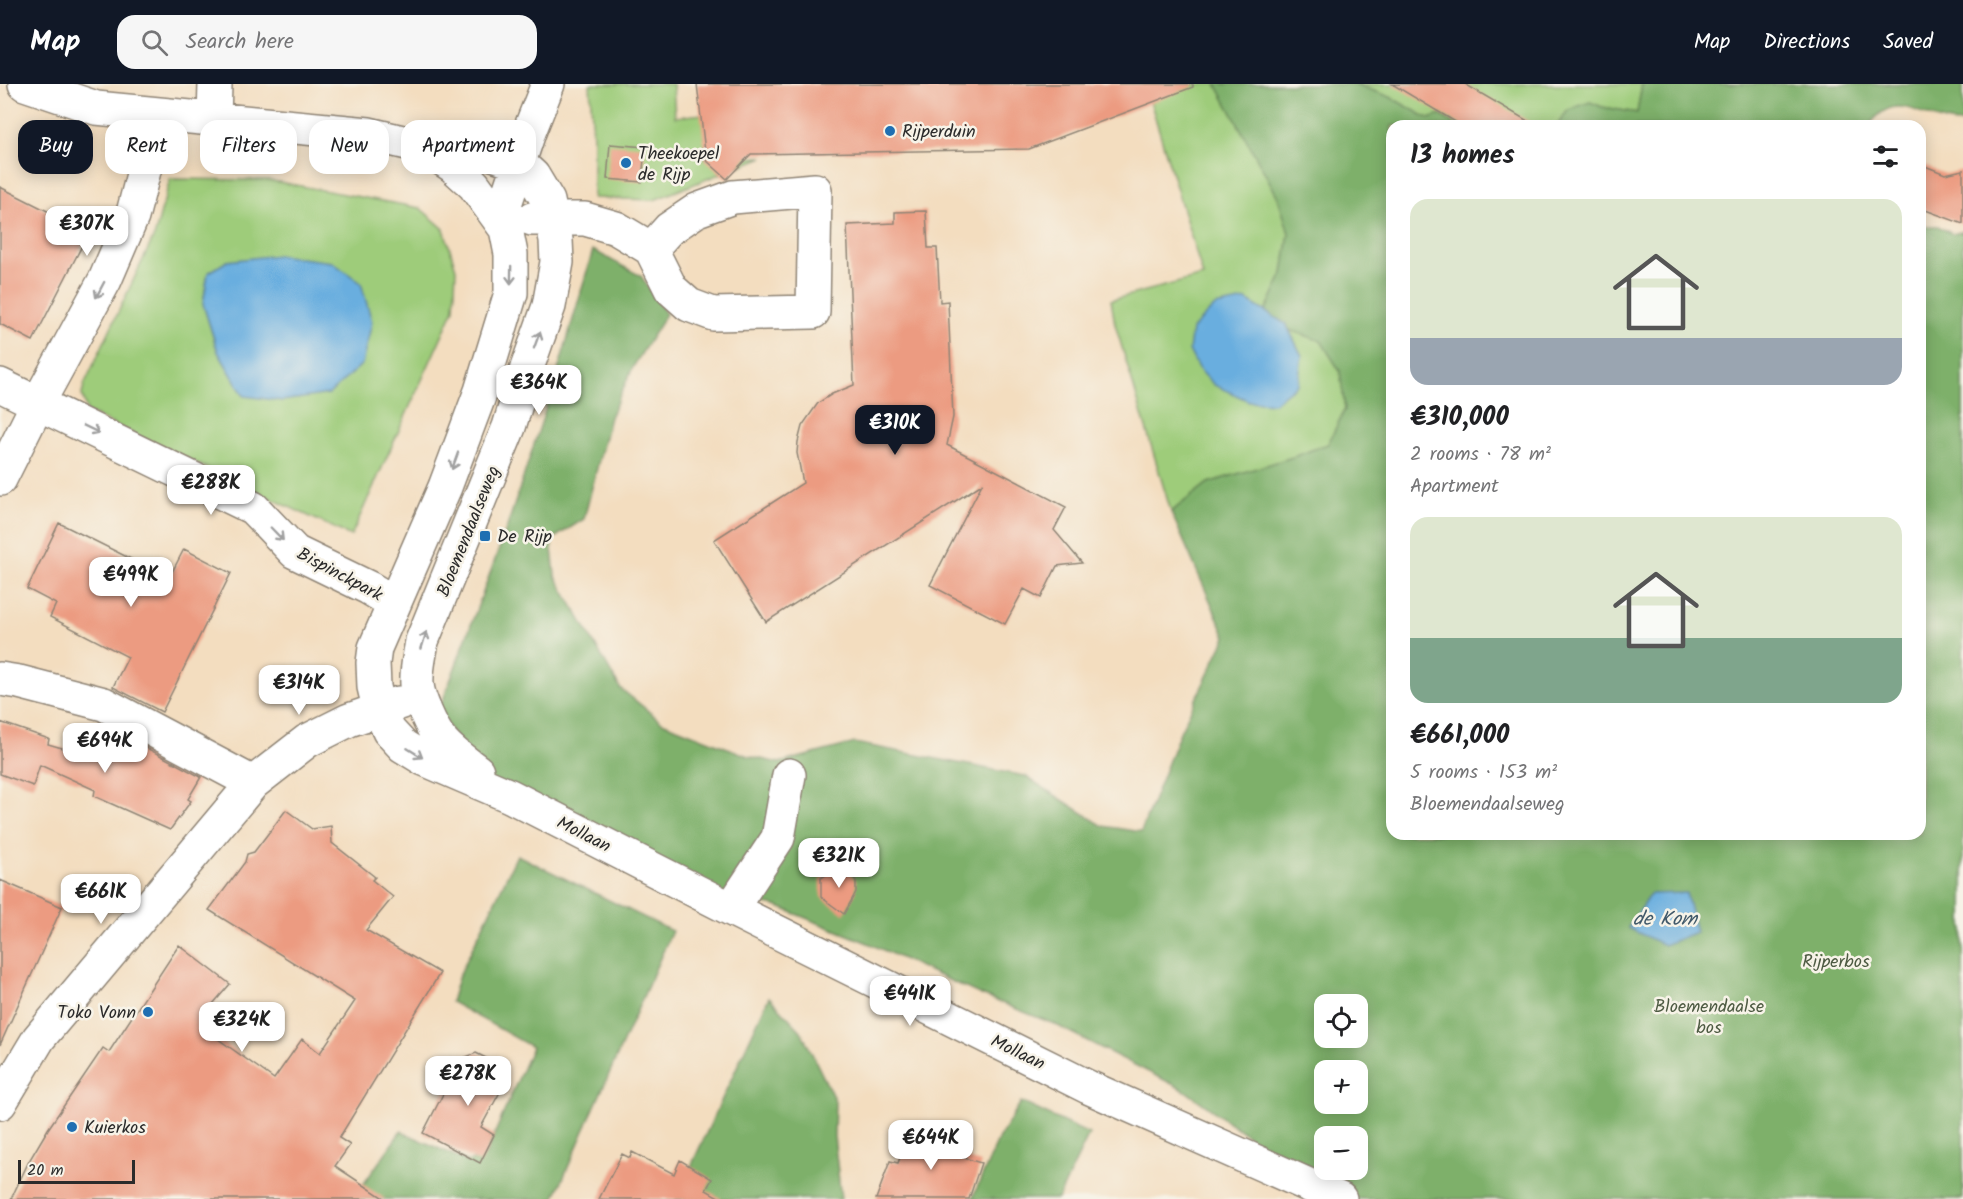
<!DOCTYPE html>
<meta charset="utf-8">
<style>
:root{--surface:#fff;--page:#f6f6f6;--text:#202124;--muted:#757577;--accent:#111827}
body{margin:0;font-family:Kalam,sans-serif;background:var(--page);color:var(--text);height:100vh;display:flex;flex-direction:column;font-size:22px;white-space:nowrap}
*{box-sizing:border-box;margin:0}
p{font-size:20px;color:var(--muted)}
.icon{flex:none;width:33px;height:33px;fill:none;stroke:currentColor;stroke-width:2;stroke-linecap:round;stroke-linejoin:round}
.map{position:relative;flex:1;overflow:hidden}
.side{position:absolute;left:1386px;top:36px;width:540px;height:720px;display:flex;flex-direction:column;background:var(--surface);border-radius:18px;box-shadow:0 3px 15px #0003}
.side>*{flex:none}
.hud{position:absolute;left:18px;top:36px;width:570px;height:54px;display:flex;gap:12px}
.fabs{position:absolute;left:1314px;top:910px;display:grid;gap:12px}
.fabs a{display:grid;place-items:center;width:54px;height:54px;border-radius:12px;background:var(--surface);box-shadow:0 3px 15px #0003;font-size:30px}
.scale{position:absolute;left:18px;bottom:15px;width:117px;box-sizing:border-box;padding-left:6px;border:3px solid #2b2b2b;border-top:0;font-size:16px;line-height:21px;white-space:nowrap;color:#2b2b2b;-webkit-text-stroke:4px #f7f3e8;paint-order:stroke}
.price{position:absolute;translate:-50% -51px;padding:0 14px;border-radius:12px;background:#fff;color:#222;font-size:20px;line-height:39px;filter:drop-shadow(0 2px 3px #0008)}
.price::after{content:'';position:absolute;left:50%;top:36px;width:18px;height:14px;margin-left:-9px;background:inherit;clip-path:polygon(0 0,100% 0,50% 100%)}
.price.selected{background:var(--accent);color:#fff}
ul{padding:0;list-style:none}
li{display:grid;align-content:center;gap:12px;height:318px;padding:0 24px}
li span{display:grid;place-items:center;height:186px;border-radius:18px;color:#555}
li>.icon{margin-inline-start:auto}
span .icon{width:108px;height:108px;fill:#fffc;stroke-width:1}
li b{font-size:26px}
h2{display:flex;justify-content:space-between;align-items:center;height:72px;padding:0 24px;font-size:26px}
.chip{padding:0 21px;border-radius:18px;background:var(--surface);box-shadow:0 3px 15px #0003;font-size:21px;line-height:54px}
.chip.selected{background:var(--accent);color:#fff}
header{display:flex;align-items:center;gap:36px;box-sizing:border-box;height:84px;padding:0 30px;background:var(--accent);color:#fff}
header strong{font-size:28px}
nav{display:flex;gap:33px;margin-inline-start:auto;font-size:21px}
.search{width:420px;height:54px;background:var(--page);display:flex;align-items:center;gap:15px;box-sizing:border-box;padding:0 21px;border-radius:18px;color:var(--muted);font-size:22px}
.map>svg:first-child{display:block}
.green{fill:#9ecc7a;stroke:#647c52;stroke-width:1.5;fill-rule:evenodd}
.forest{fill:#7eb06a;stroke:#546e4a;stroke-width:1.5;fill-rule:evenodd}
.water{fill:#69aedf;stroke:#4a6c85;stroke-width:1.5}
.building{fill:#ec9b81}
.lines{fill:none;stroke-linecap:round;stroke-linejoin:round}
.minor-casing{stroke:#8f8475;stroke-width:36}
.minor{stroke:#fff;stroke-width:33}
.oneway{stroke:#a0a0a0}
.poi-dot{fill:#1f6fb2;stroke:#f7f3e8;stroke-width:2}
.labels{text-anchor:middle;stroke-width:5;stroke-linejoin:round;paint-order:stroke}
.poi-label{font-size:18px;fill:#2b2b2b;stroke:#f7f3e8;text-anchor:start}
.street-label{font-size:18px;fill:#2b2b2b;stroke:#f7f3e8}
.park-label{font-size:18px;fill:#4e5b43;stroke:#f7f3e8}
.water-label{font-size:20px;font-style:italic;fill:#41596a;stroke:#f7f3e8}
</style>
<header>
<strong>Map</strong>
<div class="search"><svg class="icon" aria-label="search" viewBox="0 0 24 24"><circle cx="10" cy="10" r="6"/><path d="M15 15l6 6"/></svg>Search here</div>
<nav><a>Map</a><a>Directions</a><a>Saved</a></nav>
</header>
<div class="map">
<svg width="1963" height="1115" viewBox="0 0 1963 1115">
<rect width="100%" height="100%" fill="#f7f3e8"/>
<filter id="ink" filterUnits="userSpaceOnUse"><feTurbulence type="fractalNoise" baseFrequency=".0167" numOctaves="2"/><feDisplacementMap in="SourceGraphic" scale="12" xChannelSelector="R" yChannelSelector="G"/><feConvolveMatrix kernelMatrix="1 2 1 2 8 2 1 2 1" color-interpolation-filters="sRGB"/></filter>
<filter id="wash" filterUnits="userSpaceOnUse"><feTurbulence type="fractalNoise" baseFrequency=".008" numOctaves="4" result="noise"/><feDisplacementMap in="SourceGraphic" scale="24" xChannelSelector="R" yChannelSelector="G"/><feGaussianBlur stdDeviation="1.35" result="paint"/><feColorMatrix in="noise" values="0 0 0 0 0 0 0 0 0 0 0 0 0 0 0 0 0 1.4 0 .05"/><feComposite in="paint" operator="in"/></filter>
<g filter="url(#wash)">
<rect width="100%" height="100%" fill="#f3ddbf"/>
<path class="green" d="M590 0H673L675 33 703 30 705 75 763 73 654 116 593 114V54Z
M1145 0H1216L1278 113 1289 149 1283 190 1265 228 1246 216 1302 272 1289 246 1321 256 1340 287 1345 325 1328 360 1293 373 1208 399 1171 428 1115 240 1111 216 1203 192Z
M1355 0H1642L1637 29 1602 23 1590 18 1568 26 1557 42H1457L1440 31 1429 35 1390 13Z
M170 95 268 96 420 124 444 145 456 185 454 225 351 452 87 328 82 311 84 301 155 150ZM208 189 218 268 203 220Z"/>
<path class="forest" d="M1216 0H1355L1390 13 1429 35 1440 31 1457 42H1392V750H1920V142H1938L1952 150 1963 147V1115H1336L1184 1006 1054 940 979 910 868 859 776 822 730 814 485 696 437 627 443 616 506 446 558 287 593 166 641 192 666 230 633 283 610 333 584 435 551 456 555 491 620 604 662 638 748 672 779 679 855 659 1025 692 1103 742 1141 748 1180 648 1226 553 1171 428 1208 399 1293 373 1328 360 1345 325 1340 287 1321 257 1289 246 1286 240 1265 228 1283 190 1289 149 1278 113ZM1324 921H1358V954H1324ZM1324 987H1358V1020H1324ZM1324 1053H1358V1086H1324Z
M1642 0H1963V39C1924 41 1899 0 1869 42H1557L1568 26 1590 18 1602 23 1637 29Z
M517 771 672 847 554 1115H353L401 1047 468 1078 485 1072 532 963 451 918 458 894Z
M769 913 801 947 835 1017 834 1052 841 1115H676Z
M1021 1018 1089 1050 1058 1115H972L999 1054Z"/>
<path class="water" d="M278 171 332 178 361 199 372 238 362 280 329 310 282 317 244 312 218 268 203 220 208 189 227 177Z
M1246 216 1286 240 1302 272 1298 300 1274 319 1249 317 1214 301 1198 284 1189 266 1192 245 1215 222Z
M1686 809 1696 848 1664 861 1628 844 1650 810Z"/>
<g id="blocks">
<path class="building" d="M697 0H1193V3L1029 65 751 70 727 95 706 76Z
M1392 0H1465L1536 42H1462Z
M610 60 645 63 642 98 607 95Z
M1920 80 1945 90 1963 86V140L1920 124Z
M0 103 89 148 33 257 0 240Z
M926 127 928 164H937L940 218 948 217 953 333 947 361 1066 423 1054 446 1082 479 1057 482 1041 514 1024 505 1005 540 930 501 982 400 766 538 714 456 803 399 797 369 798 358 802 342 818 319 832 310 854 301 847 141 895 139V128Z
M59 439 169 494 184 465 231 489 162 628 113 603 128 573 50 533 56 520 27 505Z
M0 638 49 655 48 660 107 677 120 650 201 693 188 715 191 717 170 746 94 712 95 706 40 681 33 702 0 690Z
M286 726 312 745 331 742 332 759 375 793 372 796 393 813 366 846 440 889 339 1054 350 1061 335 1082 385 1115H11L29 1077 48 1045 103 964 109 968 179 861 230 900 206 928 217 935 214 940 219 944 214 952 274 995 302 955 320 969 355 917 209 826 245 778 247 770 254 768Z
M838 785 850 789 856 797V808L844 830 821 813V794L832 787Z
M0 796 62 823 0 961Z
M476 969 500 981 507 995 481 1043 494 1051 480 1079 423 1049 461 975Z
M930 1046 966 1058 961 1073 981 1079 969 1115H876L890 1077 898 1079 907 1055 925 1061Z
M632 1068 674 1090 680 1076 712 1095 706 1106 722 1115H599L622 1070 630 1074Z"/>
</g>
</g>
<g filter="url(#ink)">
<use href="#blocks" fill-opacity="0" stroke="#8f8475" stroke-width="1.5"/>
<g class="lines">
<g class="minor-casing">
<path id="minor" d="M25 0 96 24 369 50 424 63 473 66 490 69 519 79 533 92 548 117 556 156 557 178 549 222 527 284 509 343 422 557C420 571 416 585 417 600 418 614 432 645 441 656 451 668 465 678 477 687
M214 35 215 0
M424 63 453 82 474 101 506 145 511 170V209L481 307 445 403 375 564 373 579 374 603 379 624 389 647 403 662 424 675 510 712 731 825 1088 1003 1340 1115
M500 135 529 48 548 0
M532 135H585L616 144 651 165 671 205 689 221 713 230 813 228 815 106 733 113 697 126 669 145 651 165
M0 301 253 424 295 468 369 504 394 519
M0 395 38 319 105 196 132 133 147 75 154 31
M0 595 19 598 104 620 253 699
M731 825 778 754 789 691
M0 1019 39 954 253 699 307 657 349 636 399 619"/>
</g>
<use href="#minor" class="minor"/>
</g>
<defs><path id="oneway-shaft" d="M-6 0H5M1.5-3L5.5 0L1.5 3" fill="none" stroke-width="1.6" stroke-linecap="round" stroke-linejoin="round" transform="scale(1.5)"/></defs>
<g class="oneway">
<use href="#oneway-shaft" transform="translate(511 191) rotate(91)"/>
<use href="#oneway-shaft" transform="translate(100 206) rotate(118)"/>
<use href="#oneway-shaft" transform="translate(537 256) rotate(-70)"/>
<use href="#oneway-shaft" transform="translate(91 345) rotate(26)"/>
<use href="#oneway-shaft" transform="translate(455 377) rotate(110)"/>
<use href="#oneway-shaft" transform="translate(277 450) rotate(46)"/>
<use href="#oneway-shaft" transform="translate(424 556) rotate(-73)"/>
<use href="#oneway-shaft" transform="translate(415 669) rotate(32)"/>
</g>
</g>
<g class="poi-dot">
<circle cx="890" cy="47" r="6"/>
<circle cx="626" cy="79" r="6"/>
<rect x="479" y="446" width="12" height="12" rx="3"/>
<circle cx="148" cy="928" r="6"/>
<circle cx="72" cy="1043" r="6"/>
</g>
<g class="labels">
<g class="poi-label">
<text x="902" y="53">Rijperduin</text>
<text x="638" y="75">Theekoepel<tspan x="638" dy="21">de Rijp</tspan></text>
<text x="497" y="458">De Rijp</text>
<text x="136" y="934" text-anchor="end">Toko Vonn</text>
<text x="84" y="1049">Kuierkos</text>
</g>
<g class="street-label">
<text transform="translate(468 447) rotate(-68)" y="6">Bloemendaalseweg</text>
<text transform="translate(340 490) rotate(28)" y="6">Bispinckpark</text>
<text transform="translate(584 750) rotate(27)" y="6">Mollaan</text>
<text transform="translate(1018 968) rotate(26)" y="6">Mollaan</text>
</g>
<g class="park-label">
<text x="1836" y="883">Rijperbos</text>
<text x="1709" y="928">Bloemendaalse<tspan x="1709" dy="21">bos</tspan></text>
</g>
<g class="water-label">
<text x="1665" y="841">de Kom</text>
</g>
</g>
</svg>
<div class="fabs">
<a><svg class="icon" aria-label="locate" viewBox="0 0 24 24"><circle cx="12" cy="12" r="6"/><path d="M12 2v4M12 18v4M2 12h4M18 12h4"/></svg></a>
<a>+</a>
<a>−</a>
</div>
<div class="scale">20 m</div>
<b class="price" style="left:87px;top:173px">€307K</b>
<b class="price" style="left:539px;top:332px">€364K</b>
<b class="price selected" style="left:895px;top:372px">€310K</b>
<b class="price" style="left:211px;top:432px">€288K</b>
<b class="price" style="left:131px;top:524px">€499K</b>
<b class="price" style="left:299px;top:632px">€314K</b>
<b class="price" style="left:105px;top:690px">€694K</b>
<b class="price" style="left:839px;top:805px">€321K</b>
<b class="price" style="left:101px;top:841px">€661K</b>
<b class="price" style="left:910px;top:943px">€441K</b>
<b class="price" style="left:242px;top:969px">€324K</b>
<b class="price" style="left:468px;top:1023px">€278K</b>
<b class="price" style="left:931px;top:1087px">€644K</b>
<div class="hud">
<a class="chip selected">Buy</a>
<a class="chip">Rent</a>
<a class="chip">Filters</a>
<a class="chip">New</a>
<a class="chip">Apartment</a>
</div>
<section class="side">
<h2>13 homes<svg class="icon" aria-label="filters" viewBox="0 0 24 24"><path d="M4 7h16M4 17h16"/><circle cx="9" cy="7" r="2"/><circle cx="15" cy="17" r="2"/></svg></h2>
<ul>
<li><span style="background:linear-gradient(#dfe7d0 75%,#9aa5b1 0)"><svg class="icon" aria-label="home" viewBox="0 0 24 24"><path d="M3 11l9-7 9 7M6 9v11h12V9"/></svg></span><div><b>€310,000</b><p>2 rooms · 78 m²</p><p>Apartment</p></div></li>
<li><span style="background:linear-gradient(#dfe7d0 65%,#7fa58c 0)"><svg class="icon" aria-label="home" viewBox="0 0 24 24"><path d="M3 11l9-7 9 7M6 9v11h12V9"/></svg></span><div><b>€661,000</b><p>5 rooms · 153 m²</p><p>Bloemendaalseweg</p></div></li>
</ul>
</section>
</div>
